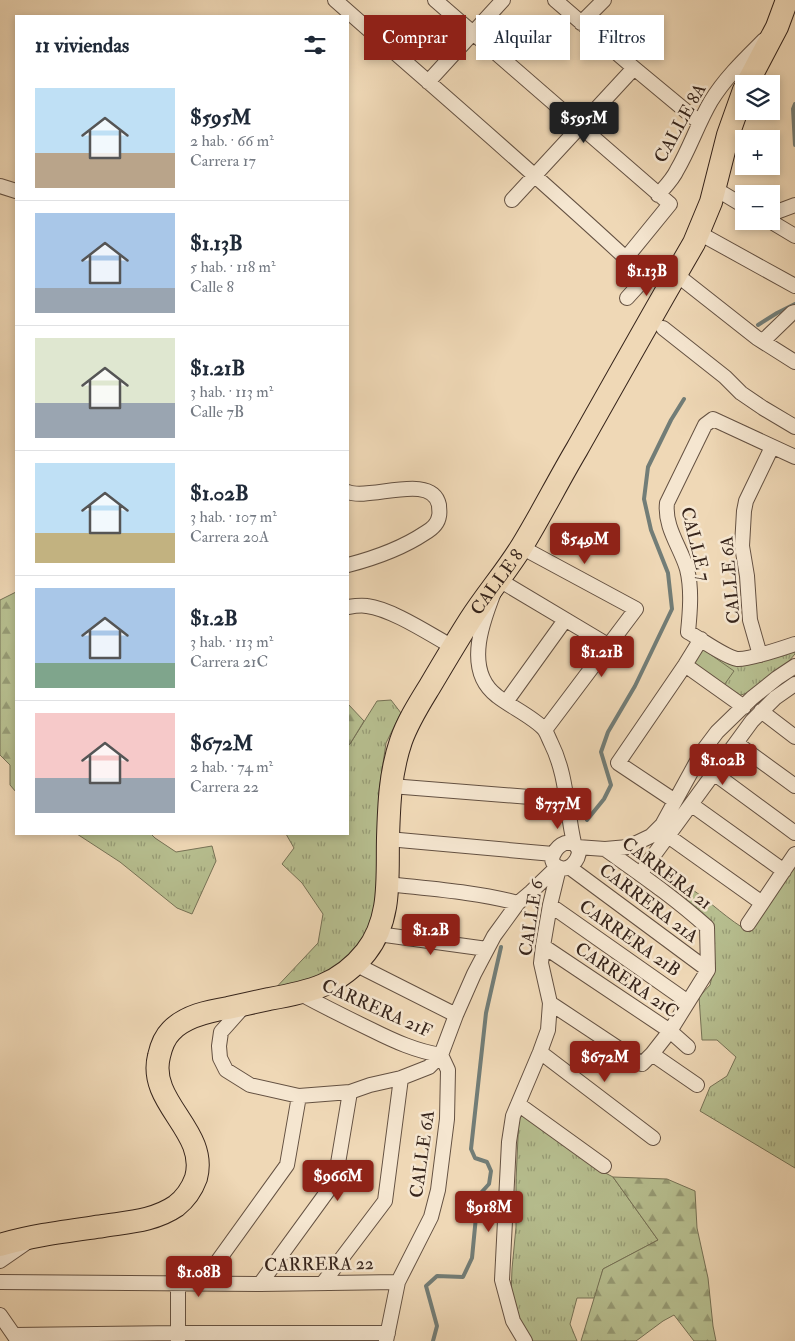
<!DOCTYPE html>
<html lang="es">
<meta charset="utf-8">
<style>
:root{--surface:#fff;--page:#f6f6f7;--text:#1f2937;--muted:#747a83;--line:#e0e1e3;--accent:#8f2418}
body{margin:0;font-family:"IM FELL Double Pica",serif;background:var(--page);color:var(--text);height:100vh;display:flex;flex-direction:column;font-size:19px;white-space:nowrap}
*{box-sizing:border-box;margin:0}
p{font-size:16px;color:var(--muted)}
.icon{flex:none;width:28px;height:28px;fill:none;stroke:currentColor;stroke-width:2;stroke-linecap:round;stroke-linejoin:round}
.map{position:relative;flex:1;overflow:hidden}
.drawer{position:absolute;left:15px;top:15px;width:334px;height:820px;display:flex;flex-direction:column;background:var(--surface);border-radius:0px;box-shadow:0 2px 8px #0003}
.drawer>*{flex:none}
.hud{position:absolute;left:364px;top:15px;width:356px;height:45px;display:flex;gap:10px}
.controls{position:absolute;left:735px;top:75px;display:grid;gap:10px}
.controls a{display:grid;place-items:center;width:45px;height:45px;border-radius:0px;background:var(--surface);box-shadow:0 2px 8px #0003;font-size:25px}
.price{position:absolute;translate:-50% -42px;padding:0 11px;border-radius:5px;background:var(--accent);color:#fff;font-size:16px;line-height:32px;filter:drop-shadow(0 1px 2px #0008)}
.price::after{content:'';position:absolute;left:50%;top:30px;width:15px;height:11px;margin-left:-8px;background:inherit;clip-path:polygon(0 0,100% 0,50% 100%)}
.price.active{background:#222;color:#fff}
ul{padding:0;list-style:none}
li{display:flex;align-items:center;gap:15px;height:125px;padding:0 20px}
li+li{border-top:1px solid var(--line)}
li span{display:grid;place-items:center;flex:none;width:140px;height:100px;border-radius:0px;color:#555}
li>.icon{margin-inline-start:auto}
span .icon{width:60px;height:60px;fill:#fffc;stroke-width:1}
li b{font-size:21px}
h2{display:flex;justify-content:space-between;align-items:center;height:60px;padding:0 20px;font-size:21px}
.chip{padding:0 18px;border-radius:0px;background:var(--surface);box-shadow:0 2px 8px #0003;font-size:18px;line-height:45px}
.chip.active{background:var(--accent);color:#fff}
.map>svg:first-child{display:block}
.grass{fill:url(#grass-tufts);stroke:#767256}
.forest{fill:url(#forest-firs);stroke:#767256}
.garden{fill:#b7bf90;stroke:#767256}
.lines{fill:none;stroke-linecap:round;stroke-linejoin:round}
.stream{stroke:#727d77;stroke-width:4}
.street-casing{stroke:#645142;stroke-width:16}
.primary-casing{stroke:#36241b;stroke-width:24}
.street{stroke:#f5e6d0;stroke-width:14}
.primary{stroke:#efd8b6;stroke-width:22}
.labels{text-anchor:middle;stroke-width:5;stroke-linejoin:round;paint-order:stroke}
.street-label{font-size:18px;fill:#36241b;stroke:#f5e6d0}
</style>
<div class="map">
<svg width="795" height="1341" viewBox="0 0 795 1341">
<defs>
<pattern id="grass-tufts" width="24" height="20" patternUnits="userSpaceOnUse" patternTransform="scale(1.25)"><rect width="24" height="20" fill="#b7bf90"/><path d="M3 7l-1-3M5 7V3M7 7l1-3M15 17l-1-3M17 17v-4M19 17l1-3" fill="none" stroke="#969b75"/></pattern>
<pattern id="forest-firs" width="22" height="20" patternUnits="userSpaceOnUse" patternTransform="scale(1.25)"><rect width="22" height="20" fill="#b7bf90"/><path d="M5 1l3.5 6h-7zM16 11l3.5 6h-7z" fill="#969b75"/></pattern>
</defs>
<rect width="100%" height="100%" fill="#efd8b6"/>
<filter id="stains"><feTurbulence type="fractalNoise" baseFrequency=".004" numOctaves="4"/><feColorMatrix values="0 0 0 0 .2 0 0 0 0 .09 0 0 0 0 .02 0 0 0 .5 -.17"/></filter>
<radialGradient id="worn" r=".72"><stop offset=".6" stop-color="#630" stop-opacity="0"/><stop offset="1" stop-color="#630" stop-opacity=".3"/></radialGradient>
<path class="grass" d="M695 642 730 661 795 643V654L767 687 731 698Z
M391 700 401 713 386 743 379 791 381 847 374 927 334 971 271 993 318 943 323 914 302 883 282 864 294 848 286 834H348V745L350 744 377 701Z
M77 834H151L155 838 176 852 212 846 216 861 192 914 177 908 120 862Z
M795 866V1168L700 1111 710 1087 727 1076 736 1057 717 1040H702L699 997 710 985 715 964 710 925 702 913 686 900 690 888C711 902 728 920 750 932Z
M519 1116 526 1117 594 1167 613 1177 658 1240 603 1269 595 1298H577L570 1324 577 1341H533L521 1322 511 1295 512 1269 516 1227V1180Z"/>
<path class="forest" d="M16 592V792L10 785V765L0 755V600Z
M348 704 364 721 350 744 348 745Z
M613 1177 667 1179 695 1191 697 1228 708 1278 713 1326 716 1341H694L674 1315 663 1321 636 1341H581L603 1269 658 1240Z"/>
<path class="garden" d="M697 645 734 671 722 688 687 662Z"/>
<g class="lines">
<path class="stream" d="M795 104 793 109 795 145
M758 325 777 313 795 304
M587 820 604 799 611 785 601 752 608 732 635 686 672 609 668 573 651 530 644 499 648 467 671 420 684 399
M433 1341 437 1326 426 1286 437 1276 463 1277 472 1258 478 1196 489 1184 491 1171 487 1162 475 1158 471 1149 486 1013 501 947"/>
<g class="street-casing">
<path id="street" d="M335 0C439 92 545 182 646 277L627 298
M435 0 670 204 626 258
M555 0 634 68 699 122
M581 23 604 0
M428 82 503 0
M0 186 16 191
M714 188 744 206
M658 195C665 187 673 179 677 170 690 148 698 123 711 101 725 78 745 59 764 40
M512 200 634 68
M771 214 795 205
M770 221 795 236
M699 233 795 286
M677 275 757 338 795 362
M663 328 725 377 741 393 763 408 795 427
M763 341 792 313 795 312
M795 457 713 419 705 425 667 503C664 527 681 548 687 569 692 589 690 612 688 632 701 639 723 656 737 659 748 660 783 648 795 644
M348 492C369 501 432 472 439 505 439 509 440 513 439 516 438 524 432 529 425 533 401 549 375 558 348 565
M521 547 636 609 545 730
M348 607C354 606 361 605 367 606 392 609 431 635 453 647
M760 655 750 620 747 576 742 546 744 511 746 501 772 447
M685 665 744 707
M506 702 565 620
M761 711 795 737
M736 743 795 786
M715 774 795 833
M391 786 567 800
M675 801 618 763 685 665 701 639
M692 805 784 871
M668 836 762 903
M388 839 553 854
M565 843H574L579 850C579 860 569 873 558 867 545 861 557 846 565 843Z
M574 843C566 808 567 775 551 743 549 739 547 733 544 729 533 717 511 707 497 696 461 669 485 614 499 580L608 645
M577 847 605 849 628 847 651 836 662 825 702 752 717 732 752 698 777 678 795 666
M569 867 708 970
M640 874 752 721 775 698 795 684
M388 884C432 889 476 892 518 903
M550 905 688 1002
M748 924 795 854
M378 934 487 949
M543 946 670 1031 688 1047
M355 964 456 1015
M299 993C323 1006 347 1018 372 1030 394 1041 416 1051 441 1055
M550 1003 642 1064 652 1054 670 1031 708 970 707 927C675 898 640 874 605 849
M245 1005 221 1032 219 1046 220 1058 226 1070 250 1085 299 1096 350 1092 370 1085 401 1078 429 1067 441 1055 456 1015 474 974 494 936 518 903 531 892 557 867
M540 1052 653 1138
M652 1054 697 1085
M518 1104 604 1166
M0 1261 26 1243
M0 1282 260 1284 398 1282
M178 1283V1340
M202 1283 287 1165 299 1096
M323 1283 385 1201 401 1078
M260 1284 335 1181 350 1092
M0 1315 18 1341
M14 1335 178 1333H388
M386 1341 398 1282 431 1217 438 1190 447 1119 448 1070 441 1055
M525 1341 513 1321 502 1280 509 1142 513 1116 540 1052 548 1030 550 1003 541 963 543 946 550 905 559 868"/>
</g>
<g class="primary-casing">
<g id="primary">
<path d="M747 84 777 27 787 0"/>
<path id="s1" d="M0 1245C33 1235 68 1231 103 1226 128 1222 154 1221 176 1206 185 1199 192 1189 196 1178 209 1131 147 1103 159 1056 161 1047 165 1037 171 1031 185 1016 209 1011 228 1008 242 1005 255 1002 269 999 309 992 340 985 366 952 392 919 387 877 388 838 389 805 390 773 401 741 408 721 419 704 430 686 443 664 456 642 470 620 486 595 506 572 522 546 541 515 558 481 577 449 616 380 654 312 694 243L711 202 728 135 744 90"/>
</g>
</g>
<use href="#street" class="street"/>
<use href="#primary" class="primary"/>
</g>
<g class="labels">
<g class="street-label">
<text transform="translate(680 123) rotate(-61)" y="6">CALLE 8A</text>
<text transform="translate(696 544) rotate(76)" y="6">CALLE 7</text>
<text transform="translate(730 580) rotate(-95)" y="6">CALLE 6A</text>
<text dy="6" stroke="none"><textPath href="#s1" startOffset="994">CALLE 8</textPath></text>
<text transform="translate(667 873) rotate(37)" y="6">CARRERA 21</text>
<text transform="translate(649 903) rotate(37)" y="6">CARRERA 21A</text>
<text transform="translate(531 918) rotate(-81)" y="6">CALLE 6</text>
<text transform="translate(630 938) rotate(35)" y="6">CARRERA 21B</text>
<text transform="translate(627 980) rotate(34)" y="6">CARRERA 21C</text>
<text transform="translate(377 1008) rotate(24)" y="6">CARRERA 21F</text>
<text transform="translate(422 1154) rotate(-82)" y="6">CALLE 6A</text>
<text transform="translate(319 1264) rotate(-1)" y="6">CARRERA 22</text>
</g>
</g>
<rect width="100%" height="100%" filter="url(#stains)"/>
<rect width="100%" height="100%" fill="url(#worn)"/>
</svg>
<div class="controls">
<a><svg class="icon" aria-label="layers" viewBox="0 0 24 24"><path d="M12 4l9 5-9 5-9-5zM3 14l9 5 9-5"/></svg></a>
<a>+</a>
<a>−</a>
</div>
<b class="price active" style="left:584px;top:144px">$595M</b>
<b class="price" style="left:647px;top:297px">$1.13B</b>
<b class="price" style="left:585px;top:565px">$549M</b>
<b class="price" style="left:602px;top:678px">$1.21B</b>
<b class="price" style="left:723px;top:786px">$1.02B</b>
<b class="price" style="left:558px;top:830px">$737M</b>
<b class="price" style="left:431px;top:956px">$1.2B</b>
<b class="price" style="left:605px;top:1083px">$672M</b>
<b class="price" style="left:338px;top:1202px">$966M</b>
<b class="price" style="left:489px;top:1233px">$918M</b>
<b class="price" style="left:199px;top:1298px">$1.08B</b>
<div class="hud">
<a class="chip active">Comprar</a>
<a class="chip">Alquilar</a>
<a class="chip">Filtros</a>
</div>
<section class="drawer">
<h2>11 viviendas<svg class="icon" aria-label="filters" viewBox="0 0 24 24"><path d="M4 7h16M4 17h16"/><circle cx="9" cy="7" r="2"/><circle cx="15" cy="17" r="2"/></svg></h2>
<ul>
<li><span style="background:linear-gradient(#bfe0f5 65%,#b9a48a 0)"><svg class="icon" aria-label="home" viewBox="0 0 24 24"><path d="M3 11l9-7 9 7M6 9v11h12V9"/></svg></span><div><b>$595M</b><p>2 hab. · 66 m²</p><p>Carrera 17</p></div></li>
<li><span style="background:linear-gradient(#a9c7e8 75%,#9aa5b1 0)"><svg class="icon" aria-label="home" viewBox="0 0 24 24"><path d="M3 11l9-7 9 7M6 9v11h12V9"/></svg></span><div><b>$1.13B</b><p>5 hab. · 118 m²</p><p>Calle 8</p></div></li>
<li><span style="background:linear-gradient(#dfe7d0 65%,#9aa5b1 0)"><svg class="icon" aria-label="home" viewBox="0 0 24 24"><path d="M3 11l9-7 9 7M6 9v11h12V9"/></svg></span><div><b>$1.21B</b><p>3 hab. · 113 m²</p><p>Calle 7B</p></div></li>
<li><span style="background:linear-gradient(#bfe0f5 70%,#c2b280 0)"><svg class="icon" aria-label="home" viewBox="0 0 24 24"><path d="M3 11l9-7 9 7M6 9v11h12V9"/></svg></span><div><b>$1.02B</b><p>3 hab. · 107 m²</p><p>Carrera 20A</p></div></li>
<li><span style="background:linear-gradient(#a9c7e8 75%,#7fa58c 0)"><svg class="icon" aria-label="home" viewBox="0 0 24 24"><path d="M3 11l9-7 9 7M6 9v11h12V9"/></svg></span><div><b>$1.2B</b><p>3 hab. · 113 m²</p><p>Carrera 21C</p></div></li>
<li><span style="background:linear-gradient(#f6c9c9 65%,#9aa5b1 0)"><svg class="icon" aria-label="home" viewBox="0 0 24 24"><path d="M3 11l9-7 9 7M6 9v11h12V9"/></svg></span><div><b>$672M</b><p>2 hab. · 74 m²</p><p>Carrera 22</p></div></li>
</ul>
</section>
</div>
